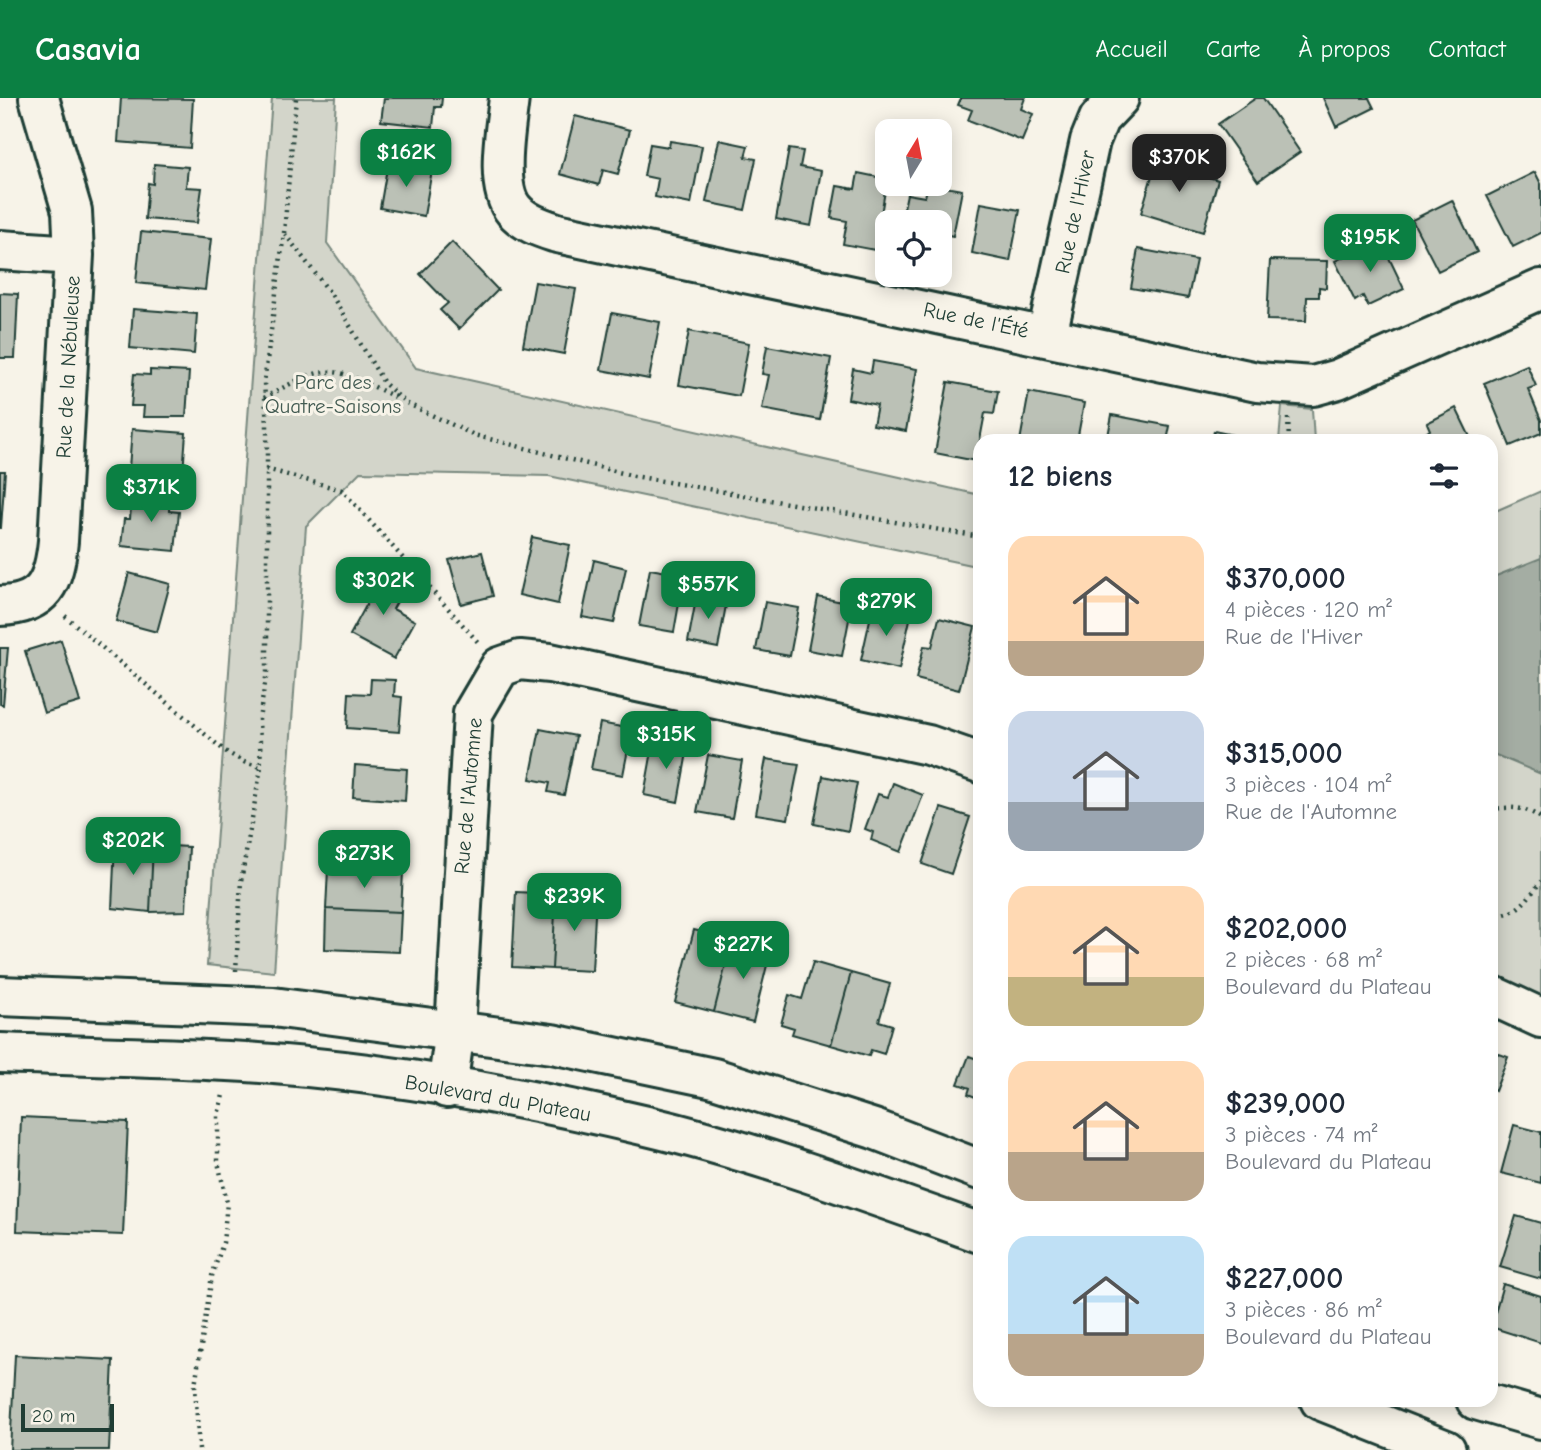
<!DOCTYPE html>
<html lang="fr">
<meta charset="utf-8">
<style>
:root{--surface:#fff;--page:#f6f6f7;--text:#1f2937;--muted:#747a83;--accent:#0b8043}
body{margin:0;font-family:"Comic Neue",sans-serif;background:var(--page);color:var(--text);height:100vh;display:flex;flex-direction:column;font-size:26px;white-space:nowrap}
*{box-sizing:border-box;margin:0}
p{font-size:23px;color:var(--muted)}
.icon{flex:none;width:38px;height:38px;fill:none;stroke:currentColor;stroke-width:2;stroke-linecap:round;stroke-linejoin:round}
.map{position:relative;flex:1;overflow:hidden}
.drawer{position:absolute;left:973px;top:336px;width:525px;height:973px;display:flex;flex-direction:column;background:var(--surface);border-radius:21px;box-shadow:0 4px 18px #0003}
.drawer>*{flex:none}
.needle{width:46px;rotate:10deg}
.controls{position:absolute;left:875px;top:21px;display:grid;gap:14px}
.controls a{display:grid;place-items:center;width:77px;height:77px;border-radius:14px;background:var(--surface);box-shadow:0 4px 18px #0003;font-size:35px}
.scale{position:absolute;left:21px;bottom:18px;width:93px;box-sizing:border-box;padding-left:7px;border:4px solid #1f3d34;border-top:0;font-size:19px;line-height:24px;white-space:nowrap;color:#1f3d34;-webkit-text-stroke:5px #f7f3e8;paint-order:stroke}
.price{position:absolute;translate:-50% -60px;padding:0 16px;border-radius:14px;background:var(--accent);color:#fff;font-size:23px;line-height:46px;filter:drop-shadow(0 2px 4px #0008)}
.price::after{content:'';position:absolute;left:50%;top:42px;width:21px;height:16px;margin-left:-10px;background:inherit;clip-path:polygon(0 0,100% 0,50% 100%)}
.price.on{background:#222;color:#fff}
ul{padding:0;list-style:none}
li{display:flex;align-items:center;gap:21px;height:175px;padding:0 35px}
li span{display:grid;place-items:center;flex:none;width:196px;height:140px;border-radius:21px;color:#555}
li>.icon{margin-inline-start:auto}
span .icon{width:84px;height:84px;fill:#fffc;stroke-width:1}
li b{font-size:30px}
h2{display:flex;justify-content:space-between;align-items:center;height:84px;padding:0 35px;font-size:30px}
header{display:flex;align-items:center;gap:42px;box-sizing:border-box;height:98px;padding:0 35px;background:var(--accent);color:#fff}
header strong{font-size:33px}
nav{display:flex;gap:38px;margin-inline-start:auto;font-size:24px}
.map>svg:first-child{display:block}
.green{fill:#d3d5ca;stroke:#79897f;stroke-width:2}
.water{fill:#a4ada3;stroke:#6f8077;stroke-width:2}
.building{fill:#bbc1b6;stroke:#1f3d34;stroke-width:2}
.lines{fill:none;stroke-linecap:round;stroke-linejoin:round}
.minor-casing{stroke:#1f3d34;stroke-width:44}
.major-casing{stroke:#1f3d34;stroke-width:44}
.path{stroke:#1f3d34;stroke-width:4.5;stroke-dasharray:2 5;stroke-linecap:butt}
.minor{stroke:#f7f3e8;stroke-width:38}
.major{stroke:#f7f3e8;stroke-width:38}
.labels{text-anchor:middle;stroke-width:6;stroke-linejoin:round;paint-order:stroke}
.street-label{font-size:21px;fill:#1f3d34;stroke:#f7f3e8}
.park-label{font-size:21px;fill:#435b52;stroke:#f7f3e8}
</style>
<header>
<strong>Casavia</strong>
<nav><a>Accueil</a><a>Carte</a><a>À propos</a><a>Contact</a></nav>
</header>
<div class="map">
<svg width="1541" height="1352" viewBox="0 0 1541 1352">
<rect width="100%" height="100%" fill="#f7f3e8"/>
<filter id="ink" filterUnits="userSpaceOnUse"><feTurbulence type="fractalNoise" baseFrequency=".0143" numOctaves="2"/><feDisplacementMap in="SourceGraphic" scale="14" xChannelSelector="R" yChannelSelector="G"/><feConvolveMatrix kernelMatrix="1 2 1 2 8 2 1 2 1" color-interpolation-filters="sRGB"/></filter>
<g filter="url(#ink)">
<path class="green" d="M272 0H336L327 145 416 270 980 397V469L549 378 360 374 306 428 274 874 207 867Z
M1282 308 1312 311 1314 343H1279Z
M1541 393V917L1491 898V415Z"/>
<path class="water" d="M1541 460V676L1491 655V480Z"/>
<path class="building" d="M121 0 193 1 190 50 118 44Z
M384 0H442L441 9H435L433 29 381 23Z
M961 0H1025L1021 11 1033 16 1022 43 968 22 972 12 958 7Z
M1256 0H1263L1300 54 1258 83 1218 26Z
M1323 0H1369L1374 10 1336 29Z
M575 18 630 32 618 76 603 72 599 87 560 76Z
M719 42 748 48 745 59 756 61 745 112 706 104Z
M670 43 702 48 691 106 655 99 658 81 644 78 650 46 669 49Z
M789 51 803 53 800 69 821 73 811 128 776 121Z
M1159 54 1189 63 1186 72 1218 82 1203 134 1141 115Z
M388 64 432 72 424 118 380 110Z
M154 66 188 69 186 89 202 90 197 125 145 121 148 85 153 86Z
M1535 74 1541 86V135L1513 149 1487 98Z
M858 75 887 81 875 152 843 146 847 123 831 120 837 88 855 91Z
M928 86 962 92 953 138 944 136 940 159V124H901L907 96 925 99Z
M1452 102 1477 154 1438 173 1412 122Z
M981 105 1020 112 1010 163 972 155Z
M141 134 211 141 205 192 136 185Z
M1380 141 1404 191 1368 208 1363 198 1355 203 1335 163Z
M452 144 498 192 459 231 440 212 448 205 420 176Z
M1138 151 1196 162 1188 200 1131 190Z
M1270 162 1327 163 1326 190 1319 189V199H1307L1306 223 1267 222Z
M535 184 576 191 564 256 523 248Z
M0 195 18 196 15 260H0Z
M133 211 197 216 194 256 130 250Z
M612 215 660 224 649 281 601 272Z
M689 233 749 245 739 298 679 287Z
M767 248 831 260 820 322 762 311 769 277 762 276Z
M873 263 917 271 906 333 873 327 877 307 848 301 853 271 871 275Z
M1527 267 1536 288 1528 291 1541 322V335L1510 348 1484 285Z
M150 272 189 274 186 319H143L144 308H131L134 276 150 277Z
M948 284 998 293 994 316 985 315 976 363 935 355Z
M1029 294 1084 305 1077 343H1020Z
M1456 310 1472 343H1414L1430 332 1427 325Z
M1112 317 1170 328 1167 343H1107Z
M132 331 186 335 182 388 128 383Z
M1214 333 1257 342V343H1212Z
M0 373H5L1 430H0Z
M137 396 170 399 169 413 179 414 175 453 121 448 124 421H130L131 409 135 410Z
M532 439 570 447 558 506 519 497Z
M482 454 493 498 461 506 449 462Z
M594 462 626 470 614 525 582 519Z
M650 471 684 477 674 534 639 528Z
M376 474 405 489 393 511 415 523 394 561 350 537 368 504 361 500Z
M129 475 170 486 157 534 116 523Z
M697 496 727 502 718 550 688 544Z
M818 499 852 506 842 558 808 552Z
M765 504 799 510 790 558 756 552Z
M873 508 911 517 899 571 861 562Z
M939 520 975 529 959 592 916 581 924 548 932 549Z
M61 542 80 604 44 615 25 553Z
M0 550H8L3 607 0 606Z
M371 581 395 582 394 598 402 599 399 634 347 630 349 595 370 596Z
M600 625 632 631 623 677 591 671Z
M540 631 576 638 564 697 548 694 550 685 530 681Z
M654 642 688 649 678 704 644 697Z
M708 657 742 663 732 720 697 714Z
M766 661 799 666 788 721 756 716Z
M355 667 407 671 405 703 353 699Z
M823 678 857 685 848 733 814 726Z
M893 685 923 697 901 754 871 742 873 734 865 731 878 696 888 699Z
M941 710 970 719 951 776 922 766Z
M115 745 153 747 150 814 112 810Z
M153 747 189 749 186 813 150 814Z
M328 771 403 774 401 814 326 811Z
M516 794 556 796 552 871 512 869Z
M556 796 596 799 592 873 552 871Z
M326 811 401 814 399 854 325 851Z
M694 832 732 842 714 914 675 904Z
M732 842 771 851 753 924 714 914Z
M813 864 851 875 831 947 792 936 794 930 781 926 789 897 802 901Z
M851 875 890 886 879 923 892 927 884 956 871 952 869 958 831 947Z
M1491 953 1508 959 1495 993 1491 991Z
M969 958 980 962V1001L968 996 970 990 958 986Z
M21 1019 128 1024 123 1137 17 1133Z
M1514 1027 1541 1034V1085L1501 1075Z
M1516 1118 1541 1125V1181L1500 1169Z
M1503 1186 1541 1198V1245L1491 1229Z
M15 1257 113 1262 109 1352H10Z"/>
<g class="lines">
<g class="minor-casing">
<path id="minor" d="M509 0C506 29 494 89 514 112 525 125 542 130 557 135L1257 284 1313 288 1338 281 1541 191
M0 152 74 157
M1047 237 1090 43 1099 21 1119 0
M0 508C44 507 54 484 58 443L74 157 72 113 39 0
M1491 897 1541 920
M447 990 455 932 473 615 500 569 520 562 550 565 928 647 980 665"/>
</g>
<g class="major-casing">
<path id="major" d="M0 898 273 909 552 946 714 980 874 1031 980 1072
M0 955C76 958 152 959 228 963 363 970 515 997 647 1028 761 1055 870 1096 980 1135
M1320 1302 1446 1352
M1476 1302 1541 1321"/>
</g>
<path class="path" d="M285 136 331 196 384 285 406 305 474 337 634 378 980 439
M264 300C332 262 331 268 399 301
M1288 320 1289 343
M266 371 342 392 478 544
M65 518 225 653 244 664 261 669
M1491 711C1512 709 1523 708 1541 720
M1491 817C1516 819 1527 802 1541 783
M236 873 241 783 261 669 259 621 267 574V327L264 285 284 135 296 0
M199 1352 195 1287 212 1178 223 1145 227 1105 218 1064V1017L223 997"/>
<use href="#minor" class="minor"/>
<use href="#major" class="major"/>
</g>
</g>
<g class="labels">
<g class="street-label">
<text transform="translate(1075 114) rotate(-78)" y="7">Rue de l'Hiver</text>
<text transform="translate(976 222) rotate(12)" y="7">Rue de l'Été</text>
<text transform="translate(68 269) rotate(-87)" y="7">Rue de la Nébuleuse</text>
<text transform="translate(468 698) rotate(-85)" y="7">Rue de l'Automne</text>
<text transform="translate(498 1000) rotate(10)" y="7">Boulevard du Plateau</text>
</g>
<g class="park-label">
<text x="333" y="291">Parc des<tspan x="333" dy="24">Quatre-Saisons</tspan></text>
</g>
</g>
</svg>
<div class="controls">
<a><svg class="needle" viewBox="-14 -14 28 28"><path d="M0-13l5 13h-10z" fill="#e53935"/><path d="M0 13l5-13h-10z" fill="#747a83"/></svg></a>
<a><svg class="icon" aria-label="locate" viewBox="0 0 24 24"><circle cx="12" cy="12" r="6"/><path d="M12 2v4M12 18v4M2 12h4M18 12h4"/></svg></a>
</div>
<div class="scale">20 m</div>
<b class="price" style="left:406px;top:91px">$162K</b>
<b class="price on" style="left:1179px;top:96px">$370K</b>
<b class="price" style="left:1370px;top:176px">$195K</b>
<b class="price" style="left:151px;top:426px">$371K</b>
<b class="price" style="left:383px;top:519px">$302K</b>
<b class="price" style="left:708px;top:523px">$557K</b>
<b class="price" style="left:886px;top:540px">$279K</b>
<b class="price" style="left:666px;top:673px">$315K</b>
<b class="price" style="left:133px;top:779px">$202K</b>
<b class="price" style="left:364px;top:792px">$273K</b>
<b class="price" style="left:574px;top:835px">$239K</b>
<b class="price" style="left:743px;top:883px">$227K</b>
<section class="drawer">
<h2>12 biens<svg class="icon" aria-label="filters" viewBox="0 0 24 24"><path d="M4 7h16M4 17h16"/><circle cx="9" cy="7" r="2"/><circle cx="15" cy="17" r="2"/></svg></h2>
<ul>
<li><span style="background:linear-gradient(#ffd9b3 75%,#b9a48a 0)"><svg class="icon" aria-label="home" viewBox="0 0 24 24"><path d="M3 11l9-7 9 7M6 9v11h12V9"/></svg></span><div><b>$370,000</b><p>4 pièces · 120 m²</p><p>Rue de l'Hiver</p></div></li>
<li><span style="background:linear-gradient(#c9d6e8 65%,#9aa5b1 0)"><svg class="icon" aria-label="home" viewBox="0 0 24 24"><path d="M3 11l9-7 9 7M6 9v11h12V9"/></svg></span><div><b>$315,000</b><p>3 pièces · 104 m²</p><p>Rue de l'Automne</p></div></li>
<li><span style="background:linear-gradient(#ffd9b3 65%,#c2b280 0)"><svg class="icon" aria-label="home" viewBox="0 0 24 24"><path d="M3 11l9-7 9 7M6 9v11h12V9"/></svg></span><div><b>$202,000</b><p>2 pièces · 68 m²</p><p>Boulevard du Plateau</p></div></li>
<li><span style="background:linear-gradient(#ffd9b3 65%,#b9a48a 0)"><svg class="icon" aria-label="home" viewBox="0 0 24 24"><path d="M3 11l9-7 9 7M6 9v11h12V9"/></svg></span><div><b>$239,000</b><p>3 pièces · 74 m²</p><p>Boulevard du Plateau</p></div></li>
<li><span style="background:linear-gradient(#bfe0f5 70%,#b9a48a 0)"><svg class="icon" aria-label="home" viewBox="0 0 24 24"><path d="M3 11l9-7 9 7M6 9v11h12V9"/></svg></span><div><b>$227,000</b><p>3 pièces · 86 m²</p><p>Boulevard du Plateau</p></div></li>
</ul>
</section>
</div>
